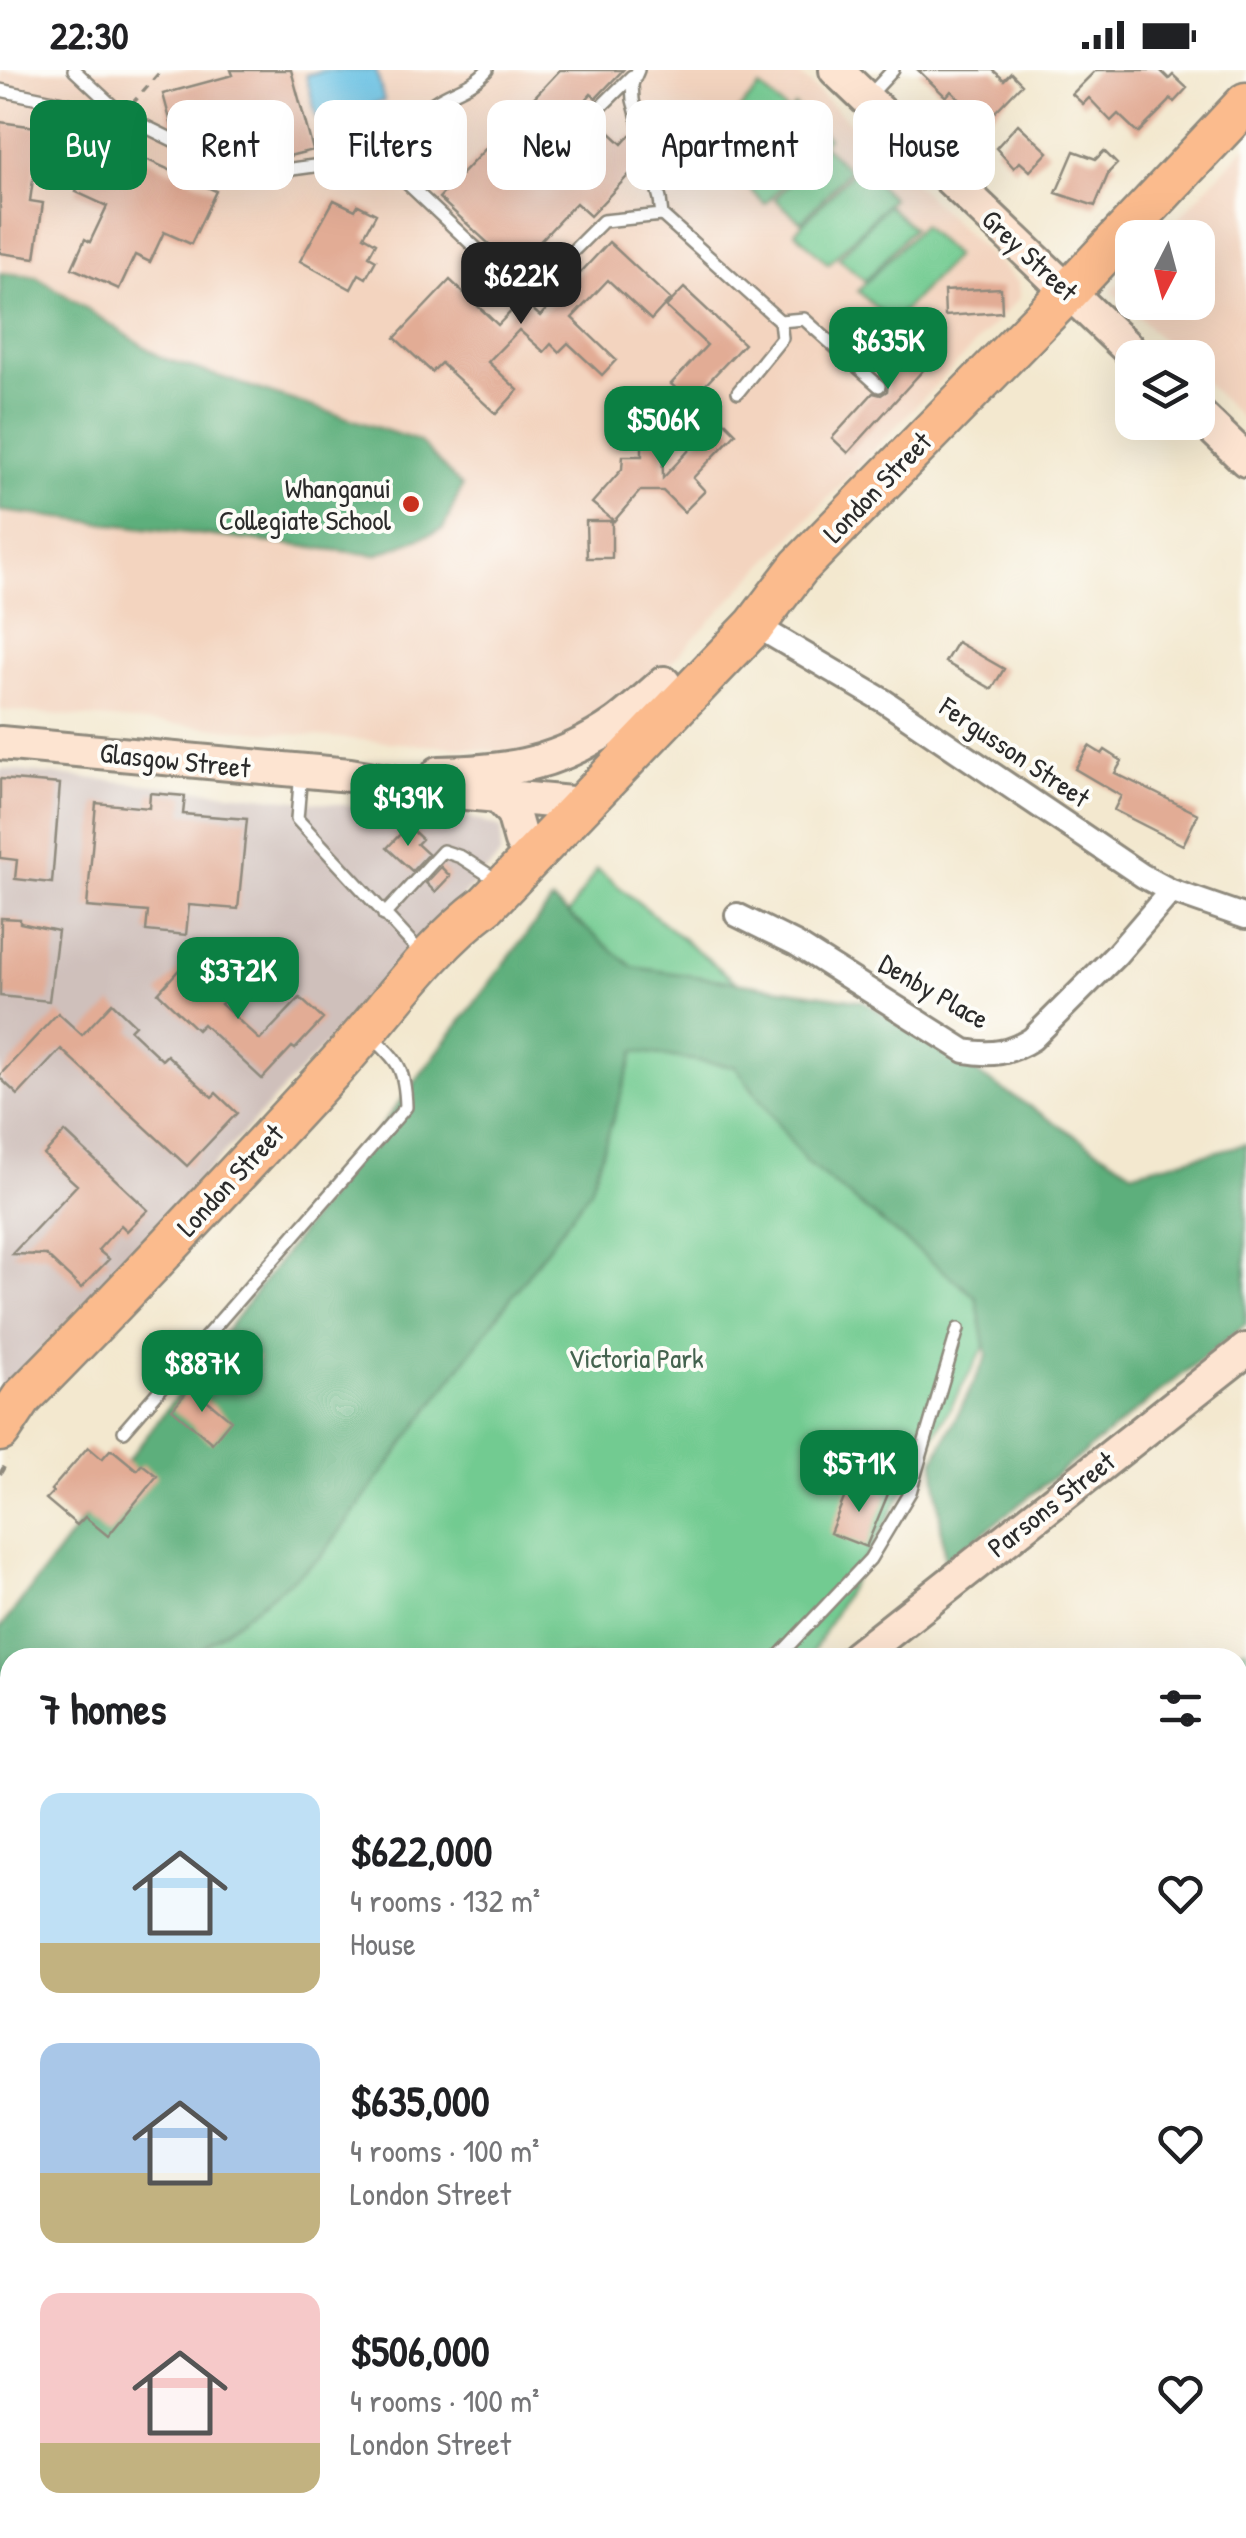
<!DOCTYPE html>
<meta charset="utf-8">
<style>
:root{--surface:#fff;--page:#f2f2f2;--text:#202124;--muted:#757577;--accent:#0b8043}
body{margin:0;font-family:"Patrick Hand",sans-serif;background:var(--page);color:var(--text);height:100vh;display:flex;flex-direction:column;font-size:38px;white-space:nowrap}
*{box-sizing:border-box;margin:0}
p{font-size:32px;color:var(--muted)}
.icon{flex:none;width:55px;height:55px;fill:none;stroke:currentColor;stroke-width:2;stroke-linecap:round;stroke-linejoin:round}
.map{position:relative;flex:1;overflow:hidden}
.drawer{position:absolute;left:0px;top:1578px;width:1248px;height:892px;display:flex;flex-direction:column;background:var(--surface);border-radius:30px 30px 0 0;box-shadow:0 10px 40px #0002}
.drawer>*{flex:none}
.hud{position:absolute;left:30px;top:30px;width:1188px;height:90px;display:flex;gap:20px}
.needle{width:65px;rotate:186deg}
.fabs{position:absolute;left:1115px;top:150px;display:grid;gap:20px}
.fabs a{display:grid;place-items:center;width:100px;height:100px;border-radius:20px;background:var(--surface);box-shadow:0 10px 40px #0002;font-size:50px}
.price{position:absolute;translate:-50% -85px;padding:0 22px;border-radius:20px;background:var(--accent);color:#fff;font-size:32px;line-height:65px;filter:drop-shadow(0 2px 5px #0008)}
.price::after{content:'';position:absolute;left:50%;top:60px;width:30px;height:22px;margin-left:-15px;background:inherit;clip-path:polygon(0 0,100% 0,50% 100%)}
.price.active{background:#222;color:#fff}
ul{padding:0;list-style:none}
li{display:flex;align-items:center;gap:30px;height:250px;padding:0 40px}
li span{display:grid;place-items:center;flex:none;width:280px;height:200px;border-radius:20px;color:#555}
li>.icon{margin-inline-start:auto}
span .icon{width:120px;height:120px;fill:#fffc;stroke-width:1}
li b{font-size:42px}
h2{display:flex;justify-content:space-between;align-items:center;height:120px;padding:0 40px;font-size:42px}
.chip{padding:0 35px;border-radius:20px;background:var(--surface);box-shadow:0 10px 40px #0002;font-size:35px;line-height:90px}
.chip.active{background:var(--accent);color:#fff}
.status{display:flex;justify-content:space-between;align-items:center;height:70px;padding:0 50px;background:var(--surface);direction:ltr}
.status svg{height:28px;fill:currentColor}
.map>svg:first-child{display:block}
.built{fill:#f3d4bf}
.industrial{fill:#cfc0bb}
.green{fill:#72cb91;stroke:#4e7b5e;stroke-width:2.5}
.forest{fill:#5daf7b;stroke:#446d53;stroke-width:2.5}
.water{fill:#66c1e4;stroke:#487688;stroke-width:2.5}
.building{fill:#e2ac95}
.lines{fill:none;stroke-linecap:round;stroke-linejoin:round}
.lane-casing{stroke:#8f8a7d;stroke-width:16}
.street-casing{stroke:#8f8a7d;stroke-width:28}
.secondary-casing{stroke:#8f8a7d;stroke-width:38}
.highway-casing{stroke:#8f8a7d;stroke-width:45}
.path{stroke:#8f8a7d;stroke-width:4;stroke-dasharray:8 8;stroke-linecap:butt}
.lane{stroke:#fff;stroke-width:11}
.street{stroke:#fff;stroke-width:22}
.secondary{stroke:#fde4d1;stroke-width:32}
.highway{stroke:#fbbb8d;stroke-width:40}
.poi-dot{fill:#c8321e;stroke:#fdfcf7;stroke-width:4}
.labels{text-anchor:middle;stroke-width:8;stroke-linejoin:round;paint-order:stroke}
.street-label{font-size:28px;fill:#2b2b2b;stroke:#fdfcf7}
.poi-label{font-size:28px;fill:#2b2b2b;stroke:#fdfcf7;text-anchor:end}
.park-label{font-size:28px;fill:#44634f;stroke:#fdfcf7}
</style>
<div class="status"><b>22:30</b><svg viewBox="0 0 49 12"><path d="M0 12V9h3v3zM5 12V6h3v6zM10 12V3h3v9zM15 12V0h3v12zM26 1h20v11H26zM47 4h2v5h-2z"/></svg></div>
<div class="map">
<svg width="1246" height="2468" viewBox="0 0 1246 2468">
<rect width="100%" height="100%" fill="#fdfcf7"/>
<filter id="ink" filterUnits="userSpaceOnUse"><feTurbulence type="fractalNoise" baseFrequency=".01" numOctaves="2"/><feDisplacementMap in="SourceGraphic" scale="20" xChannelSelector="R" yChannelSelector="G"/><feConvolveMatrix kernelMatrix="1 2 1 2 8 2 1 2 1" color-interpolation-filters="sRGB"/></filter>
<filter id="wash" filterUnits="userSpaceOnUse"><feTurbulence type="fractalNoise" baseFrequency=".0048" numOctaves="4" result="noise"/><feDisplacementMap in="SourceGraphic" scale="40" xChannelSelector="R" yChannelSelector="G"/><feGaussianBlur stdDeviation="2.25" result="paint"/><feColorMatrix in="noise" values="0 0 0 0 0 0 0 0 0 0 0 0 0 0 0 0 0 1.4 0 .05"/><feComposite in="paint" operator="in"/></filter>
<g filter="url(#wash)">
<rect width="100%" height="100%" fill="#f3e8cf"/>
<path class="built" d="M0 0H795L1018 212 1019 228 610 656 547 685 0 640Z
M1246 76V353L1198 305V288L1179 287 1112 221 1132 199V232H1198V168L1161 167Z"/>
<path class="industrial" d="M0 699 470 748 502 758 500 786 5 1319 0 1314Z"/>
<path class="green" d="M760 17 786 40 738 93 712 70Z
M795 36 828 68 765 134 732 102Z
M824 76 849 100 801 152 775 129Z
M858 96 892 128 828 194 795 162Z
M887 135 913 158 865 211 839 188Z
M922 155 955 186 892 253 858 221Z
M597 799 932 1071 996 1256 810 1587 80 1588 361 1167Z
M1246 1578V1861L1238 1840V1588L1200 1587Z
M10 1721V1847L0 1835V1740Z
M5 1845 10 1851V2190L0 2178V1849Z"/>
<path class="forest" d="M0 203 36 206 162 288 419 371 462 417 443 459 376 485 0 441Z
M552 831 633 897 863 931 1133 1102 1246 1074V1254L945 1493 934 1391 987 1286 976 1227 806 1092 736 997 635 981 590 1120 321 1487 191 1587 10 1588V1787L0 1800V1559Z"/>
<path class="water" d="M326 0H376L384 31 317 49 306 5Z"/>
<g id="blocks">
<path class="building" d="M231 0H291L313 80 265 92H255L246 61 201 73 195 51 172 57 163 24 233 5Z
M560 0H623L596 28 591 24 567 51 560 45 554 52 547 46 526 68 566 106 608 61 622 74 630 65 634 68 638 85 634 89 639 94 590 146 576 133 515 198 439 128Z
M918 0H993L1004 10 1011 3 1022 14 990 47 977 34 971 40 951 21 946 27Z
M1096 0H1160L1169 9 1173 5 1187 18 1174 32 1171 29 1169 32 1138 63 1118 44 1111 51 1089 28 1083 34 1072 24Z
M0 52 93 65 216 121 191 174 164 162 150 192 135 185 119 219 72 198 85 169 90 172 107 136 76 122 91 89 37 81 30 131 43 133 35 188 0 183Z
M1018 54 1048 82 1030 101 1020 92 1014 98 996 78Z
M1074 81 1096 89 1104 81 1117 94 1109 102 1095 136 1056 123Z
M334 130 355 140 358 135 376 144 364 166 376 173 369 186 376 190 366 208 359 204 351 219 300 191Z
M609 172 670 229 651 250 608 210 572 248 616 290 602 305 568 273 559 282 551 274 544 282 519 260 488 292 518 320 496 344 441 293 432 302 395 268 450 210 498 255 522 230 540 246Z
M684 218 744 274 690 331 671 314 707 275 666 237Z
M1001 218 1002 242 945 246 944 221Z
M926 262 943 278 848 383 832 368 873 323 881 325 887 321 888 314 885 306Z
M720 347 736 363 693 408 705 421 684 442 663 421H640L614 451 592 433 622 399 623 386H642V357H662L663 408Z
M586 451H612V488H587Z
M957 572 1004 599 992 619 945 592Z
M1089 676 1102 684 1105 680 1122 691 1115 703 1198 744 1183 775 1114 740 1121 726 1075 699Z
M0 709 60 714 52 813 15 809 17 790 0 788Z
M150 723 185 726 183 744 247 749 238 839 189 835 186 865 146 861 148 842 87 837 96 733 149 738Z
M408 756 422 769 417 774 428 784 412 801 387 778Z
M441 797 450 806 435 822 426 813Z
M1 848 20 849V853L58 861 49 931 0 926Z
M185 893 225 930 221 934 260 970 300 928 323 949 295 979 292 977 262 1009 203 954 197 960 158 923Z
M112 933 135 955 130 960 162 990 167 985 212 1027 216 1023 237 1043 187 1096 61 979 18 1025 0 1008V1005L58 943 82 965Z
M65 1062 148 1140 127 1161 121 1155 98 1180 109 1189 81 1218 46 1185 12 1184 77 1115 44 1085Z
M238 1271 258 1288 236 1315 216 1298Z
M191 1317 231 1350 212 1373 172 1339Z
M88 1377 102 1389 110 1380 114 1381 137 1400 142 1394 157 1406 108 1466 85 1447 77 1455 46 1429 53 1422 51 1420Z
M849 1416 870 1424 872 1418 888 1424 866 1477 830 1463Z"/>
</g>
</g>
<g filter="url(#ink)">
<use href="#blocks" fill-opacity="0" stroke="#8f8a7d" stroke-width="2.5"/>
<g class="lines">
<g class="lane-casing">
<path id="lane" d="M74 0 119 42
M638 0 632 14 633 30 660 129 662 145
M0 20 122 45 236 101 270 102 314 96 374 82C390 60 415 45 438 30 455 20 474 15 487 0
M869 26 893 0
M549 59 564 73 632 6
M374 82 516 216 540 214 603 151 662 145 780 251 782 268 738 322
M780 251 804 249 879 316
M301 702 297 749 421 883
M384 845 443 781 461 787 489 805
M124 1361 406 1037C405 999 399 991 370 965
M777 1588 870 1489 910 1422 958 1259"/>
</g>
<g class="street-casing">
<path id="street" d="M755 555 884 631 1143 806 1171 821 1246 847
M737 845 796 874 965 981C991 986 1010 983 1032 969L1116 885 1171 821
M701 2460 708 2468
M306 2468 316 2460"/>
</g>
<g class="secondary-casing">
<path id="secondary" d="M836 0 1138 288
M1198 344 1246 390
M0 673 350 705 444 721 582 734
M439 703C508 702 559 694 617 653 633 641 649 626 664 613
M498 727 513 743 521 771
M856 1588 1246 1280
M0 2293 10 2285"/>
</g>
<g class="highway-casing">
<path id="highway" d="M0 1361 22 1328C129 1220 233 1108 336 996 385 943 427 879 486 835L755 555 799 497 1069 221 1246 33"/>
</g>
<path class="path" d="M132 34 162 0
M0 1404 8 1390
M0 1641 10 1634
M0 1677 10 1660
M0 1751 10 1742"/>
<use href="#lane" class="lane"/>
<use href="#street" class="street"/>
<use href="#secondary" class="secondary"/>
<use href="#highway" class="highway"/>
</g>
</g>
<circle class="poi-dot" cx="411" cy="434" r="10"/>
<g class="labels">
<g class="street-label">
<text transform="translate(1030 185) rotate(43)" y="10">Grey Street</text>
<text transform="translate(877 417) rotate(-46)" y="10">London Street</text>
<text transform="translate(1015 682) rotate(34)" y="10">Fergusson Street</text>
<text transform="translate(175 690) rotate(6)" y="10">Glasgow Street</text>
<text transform="translate(934 921) rotate(30)" y="10">Denby Place</text>
<text transform="translate(230 1110) rotate(-47)" y="10">London Street</text>
<text transform="translate(1051 1434) rotate(-38)" y="10">Parsons Street</text>
</g>
<g class="poi-label">
<text x="391" y="428">Whanganui<tspan x="391" dy="32">Collegiate School</tspan></text>
</g>
<g class="park-label">
<text x="636" y="1298">Victoria Park</text>
</g>
</g>
</svg>
<div class="fabs">
<a><svg class="needle" viewBox="-14 -14 28 28"><path d="M0-13l5 13h-10z" fill="#e53935"/><path d="M0 13l5-13h-10z" fill="#757577"/></svg></a>
<a><svg class="icon" aria-label="layers" viewBox="0 0 24 24"><path d="M12 4l9 5-9 5-9-5zM3 14l9 5 9-5"/></svg></a>
</div>
<b class="price active" style="left:521px;top:257px">$622K</b>
<b class="price" style="left:888px;top:322px">$635K</b>
<b class="price" style="left:663px;top:401px">$506K</b>
<b class="price" style="left:408px;top:779px">$439K</b>
<b class="price" style="left:238px;top:952px">$372K</b>
<b class="price" style="left:202px;top:1345px">$887K</b>
<b class="price" style="left:859px;top:1445px">$571K</b>
<div class="hud">
<a class="chip active">Buy</a>
<a class="chip">Rent</a>
<a class="chip">Filters</a>
<a class="chip">New</a>
<a class="chip">Apartment</a>
<a class="chip">House</a>
</div>
<section class="drawer">
<h2>7 homes<svg class="icon" aria-label="filters" viewBox="0 0 24 24"><path d="M4 7h16M4 17h16"/><circle cx="9" cy="7" r="2"/><circle cx="15" cy="17" r="2"/></svg></h2>
<ul>
<li><span style="background:linear-gradient(#bfe0f5 75%,#c2b280 0)"><svg class="icon" aria-label="home" viewBox="0 0 24 24"><path d="M3 11l9-7 9 7M6 9v11h12V9"/></svg></span><div><b>$622,000</b><p>4 rooms · 132 m²</p><p>House</p></div><svg class="icon" aria-label="heart" viewBox="0 0 24 24"><path d="M12 20l-8-8c-3-5 5-10 8-4 3-6 11-1 8 4z"/></svg></li>
<li><span style="background:linear-gradient(#a9c7e8 65%,#c2b280 0)"><svg class="icon" aria-label="home" viewBox="0 0 24 24"><path d="M3 11l9-7 9 7M6 9v11h12V9"/></svg></span><div><b>$635,000</b><p>4 rooms · 100 m²</p><p>London Street</p></div><svg class="icon" aria-label="heart" viewBox="0 0 24 24"><path d="M12 20l-8-8c-3-5 5-10 8-4 3-6 11-1 8 4z"/></svg></li>
<li><span style="background:linear-gradient(#f6c9c9 75%,#c2b280 0)"><svg class="icon" aria-label="home" viewBox="0 0 24 24"><path d="M3 11l9-7 9 7M6 9v11h12V9"/></svg></span><div><b>$506,000</b><p>4 rooms · 100 m²</p><p>London Street</p></div><svg class="icon" aria-label="heart" viewBox="0 0 24 24"><path d="M12 20l-8-8c-3-5 5-10 8-4 3-6 11-1 8 4z"/></svg></li>
</ul>
</section>
</div>
